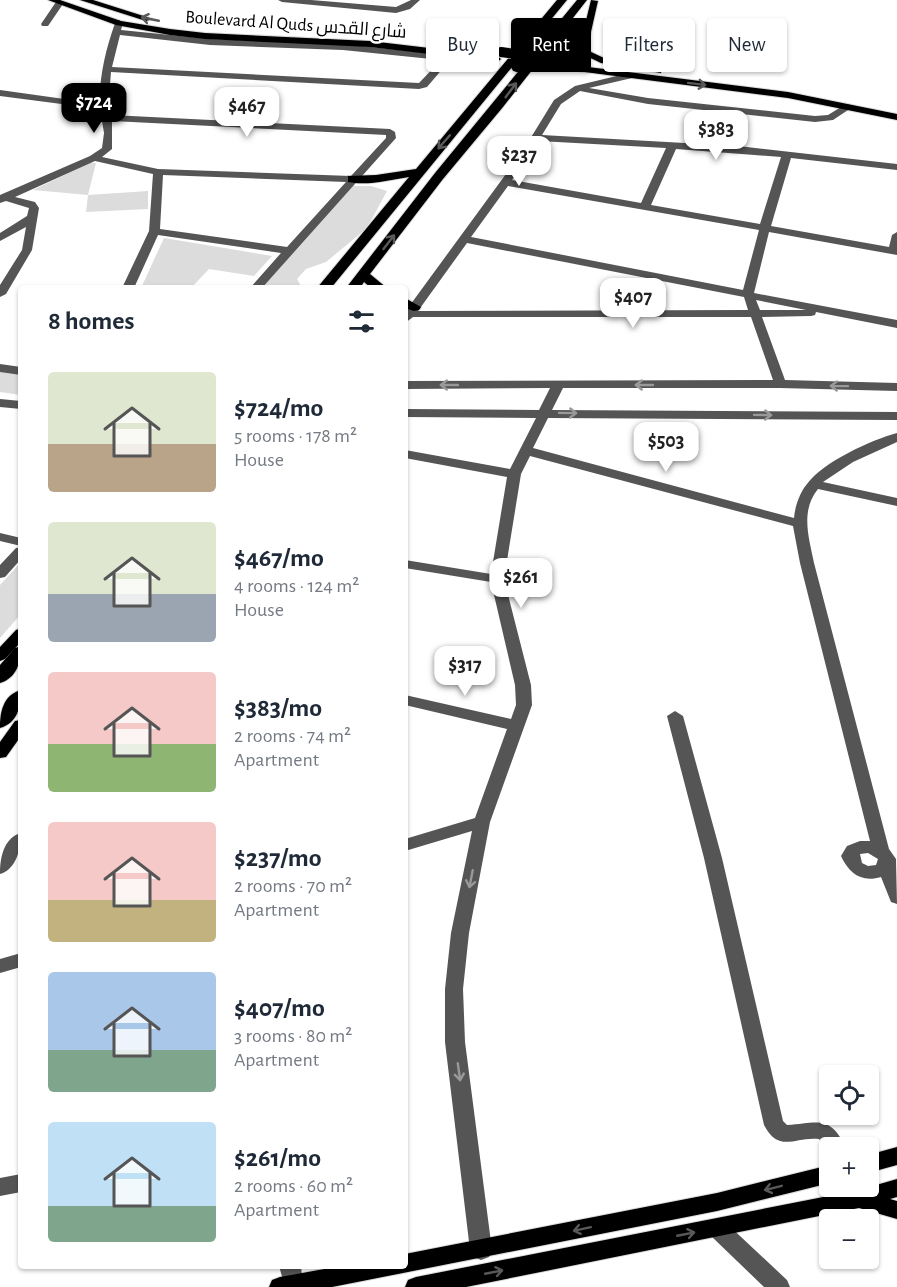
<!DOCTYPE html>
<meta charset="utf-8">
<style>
:root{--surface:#fff;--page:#f2f2f3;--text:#1f2937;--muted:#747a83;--accent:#000}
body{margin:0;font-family:"Alegreya Sans",Cairo,sans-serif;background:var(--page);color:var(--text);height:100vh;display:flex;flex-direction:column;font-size:22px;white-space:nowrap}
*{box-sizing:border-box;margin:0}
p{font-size:20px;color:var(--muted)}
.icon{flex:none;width:33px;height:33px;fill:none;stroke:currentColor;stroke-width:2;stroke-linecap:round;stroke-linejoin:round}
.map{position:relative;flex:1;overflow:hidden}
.details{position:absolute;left:18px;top:285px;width:390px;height:984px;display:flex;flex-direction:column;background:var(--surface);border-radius:6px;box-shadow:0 2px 4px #0004}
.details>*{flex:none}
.top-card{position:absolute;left:426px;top:18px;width:381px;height:54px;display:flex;gap:12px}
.fabs{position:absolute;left:819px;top:1065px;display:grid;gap:12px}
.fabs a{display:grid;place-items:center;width:60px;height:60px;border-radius:6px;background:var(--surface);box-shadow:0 2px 4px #0004;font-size:30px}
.price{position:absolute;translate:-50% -51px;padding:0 14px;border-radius:12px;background:#fff;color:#222;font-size:20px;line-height:39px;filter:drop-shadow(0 2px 3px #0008)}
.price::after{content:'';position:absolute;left:50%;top:36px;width:18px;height:14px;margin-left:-9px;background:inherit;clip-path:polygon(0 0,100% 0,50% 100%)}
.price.active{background:var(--accent);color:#fff}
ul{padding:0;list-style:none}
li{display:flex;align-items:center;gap:18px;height:150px;padding:0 30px}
li span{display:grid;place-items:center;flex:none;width:168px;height:120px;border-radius:6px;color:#555}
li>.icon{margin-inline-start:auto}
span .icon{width:72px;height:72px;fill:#fffc;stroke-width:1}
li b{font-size:26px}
h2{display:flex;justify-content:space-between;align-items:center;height:72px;padding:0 30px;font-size:26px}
.chip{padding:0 21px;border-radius:6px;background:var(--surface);box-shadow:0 2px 4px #0004;font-size:21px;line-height:54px}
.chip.active{background:var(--accent);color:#fff}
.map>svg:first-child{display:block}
.green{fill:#dcdcdc}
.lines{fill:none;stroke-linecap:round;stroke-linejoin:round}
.major-casing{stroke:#dbdbdb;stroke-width:2}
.highway-casing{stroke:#dbdbdb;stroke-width:2}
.minor{fill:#555;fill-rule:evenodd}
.major{fill:#000;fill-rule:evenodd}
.highway{fill:#000;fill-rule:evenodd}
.major-bridge-casing{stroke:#dbdbdb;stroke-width:11;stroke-linecap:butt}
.major-bridge{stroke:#000;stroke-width:10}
.oneway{stroke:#595959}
.oneway2{stroke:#999}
.labels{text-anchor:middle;stroke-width:5;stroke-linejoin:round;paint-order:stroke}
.far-street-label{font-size:18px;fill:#000;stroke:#fff}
</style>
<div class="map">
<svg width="897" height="1287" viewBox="0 0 897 1287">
<rect width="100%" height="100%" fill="#fff"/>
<path class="green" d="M90 163H96L88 195 148 191V209L86 212 88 195 33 190Z
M353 186H371L387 191 367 228 326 262 306 269 297 279 302 288H262Z
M164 238 272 256 254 276 209 269 191 288H141Z
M0 371 21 374V395L0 392Z
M21 562V614L0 638V585Z"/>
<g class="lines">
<g class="major-casing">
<path id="major" d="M48 0H60L121 21 170 29 205 33 370 41 497 56 501 59 497 62 370 47 205 39 170 35 116 25Z
M80 0H93L153 19 146 21Z
M591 0 598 1 588 45 589 51 604 58 661 69V73L601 63 582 54 580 45Z
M556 63 788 92 897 114V120L788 98 553 68V64Z
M21 628V642L5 659 0 661V647L16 630Z
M21 720V736L6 757 0 758V742L15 721Z
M897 1147V1165L868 1173V1155Z
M830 1165V1183L717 1211 332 1287H269L272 1280 280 1277 341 1266H405V1254L717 1193Z
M897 1179V1197L890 1199 897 1201V1219L859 1208 466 1287H405L408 1280 416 1277 859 1190Z"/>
</g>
<g class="highway-casing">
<path id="highway" d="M557 0H567L331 288H317L409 177C389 180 368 186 348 182V176L376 175 416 169Z
M577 0H587L503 107 443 179 370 274 387 288H371L364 282 360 288H346L435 173Z
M405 298 421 307 419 310 414 311 405 308Z
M21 646C21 662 17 678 0 683V665L15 648Z
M21 690C21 706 18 723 0 728 0 712 3 695 21 690Z"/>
</g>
<path class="minor" d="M278 0H311L396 7 411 0H420L410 9 396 13 282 2Z
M56 2 63 4 48 26H42L41 24Z
M119 20 123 23 121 30 210 39 343 44 445 55 452 50 456 53 427 87 419 89 111 72 109 97 111 115 390 129 395 132 396 138 262 288H250L281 253 158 235 134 288H122L149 231 153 174 95 161 15 197 35 202 39 208 32 250 6 294 0 297V285L22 250 26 227 0 241V233L27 216 29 208 6 201 0 203V195L90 156 102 148 104 133 100 109 0 96V90L100 104C99 76 106 49 115 23ZM120 35 210 45 343 50 441 60 419 83 112 67ZM112 121 386 135V138L351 176 158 169 102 157 112 149ZM163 175 346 182 287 247 160 229Z
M629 73 634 76 632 78 589 88 648 98 815 116 828 115 846 104 854 106 833 120 815 122 648 104 580 91 561 104 542 135 738 146 897 164V170L791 158 771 226 889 247 892 235 897 232V255L769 232 754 293 897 320V328L816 312 815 315 811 316 762 317 785 380 897 383V391L780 388H563L552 410 897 412V420L548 418 533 448 794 518C795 506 800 492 807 484 823 462 871 440 897 433V442L853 462 823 482 897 498V506L818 489C800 511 809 538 814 563L889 849 896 859 897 904 891 902 881 877C861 883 849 873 841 856L847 846 860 841H870L800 563 793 526 530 456 521 474 504 579 531 685 532 705 490 822 469 933 463 989 465 1042 492 1250 489 1257 481 1260 473 1257 470 1250 445 1042V989L451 933 472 831 405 851V839L475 818 507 729 405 705V695L511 719 516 705 515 685 491 582 405 568V560L491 574 507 477 405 458V450L510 469 536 418 405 417V409L539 410 550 388 405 389V381L773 380 751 317H413L405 323V312L522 152 554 100 575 86ZM539 141 666 148 641 203 512 180ZM676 149 781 157 760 224 651 205ZM508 186 759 230 743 290 471 237ZM467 243 744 297 748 310 418 311ZM756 300 806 310H760ZM868 853 878 859 876 865 868 866 862 863 860 854Z
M0 364 21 367V375L0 372Z
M0 399 21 401V409L0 407Z
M0 533 21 538V546L0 541Z
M21 547V559L5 577 0 578V565L16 548Z
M675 711 683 716 722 858 783 1121 787 1125C818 1123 830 1114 846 1148H830V1154L819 1139C795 1136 779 1154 764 1125L704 858 667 716Z
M21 833C21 848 17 869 0 874 0 859 3 838 21 833Z
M21 953V967L0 973V959Z
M21 1174V1192L0 1196V1178Z
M717 1219 724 1221 787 1280 790 1287H764L710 1235 706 1228 710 1221Z
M279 1266H301L303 1287H285Z"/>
<use href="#major" class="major"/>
<use href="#highway" class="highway"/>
<g class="major-bridge-casing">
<path id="major-bridge" d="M501 52 562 60"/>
</g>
<use href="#major-bridge" class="major-bridge"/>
</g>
<defs><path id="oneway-shaft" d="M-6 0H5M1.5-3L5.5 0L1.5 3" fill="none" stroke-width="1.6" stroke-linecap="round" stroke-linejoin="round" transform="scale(1.5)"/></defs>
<g class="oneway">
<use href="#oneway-shaft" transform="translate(150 19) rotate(-169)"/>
<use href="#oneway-shaft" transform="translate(697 84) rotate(7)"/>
<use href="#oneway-shaft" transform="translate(511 90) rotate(-53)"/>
<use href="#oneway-shaft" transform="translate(444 142) rotate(131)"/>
<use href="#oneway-shaft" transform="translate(389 242) rotate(-52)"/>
<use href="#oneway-shaft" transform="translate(773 1188) rotate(166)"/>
<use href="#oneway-shaft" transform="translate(582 1229) rotate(168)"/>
<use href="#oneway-shaft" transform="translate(686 1234) rotate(-11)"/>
<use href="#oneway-shaft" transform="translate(494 1272) rotate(-11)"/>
</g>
<g class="oneway2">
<use href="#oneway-shaft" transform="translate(449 385) rotate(-180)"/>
<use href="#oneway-shaft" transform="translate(644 385) rotate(180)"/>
<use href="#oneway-shaft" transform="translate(839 386) rotate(-179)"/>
<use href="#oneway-shaft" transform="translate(568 413) rotate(1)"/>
<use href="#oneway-shaft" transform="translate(763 415) rotate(1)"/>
<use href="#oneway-shaft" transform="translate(471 879) rotate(101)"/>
<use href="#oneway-shaft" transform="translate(459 1072) rotate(82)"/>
</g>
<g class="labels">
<g class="far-street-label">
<text transform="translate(296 24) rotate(4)" y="6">Boulevard Al Quds شارع القدس</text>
</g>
</g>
</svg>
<div class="fabs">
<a><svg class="icon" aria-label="locate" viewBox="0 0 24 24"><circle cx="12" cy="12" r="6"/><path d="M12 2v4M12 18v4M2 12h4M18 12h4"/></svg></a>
<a>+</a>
<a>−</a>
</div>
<b class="price active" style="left:94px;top:134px">$724</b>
<b class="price" style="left:247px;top:138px">$467</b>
<b class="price" style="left:716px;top:161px">$383</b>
<b class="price" style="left:519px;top:187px">$237</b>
<b class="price" style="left:633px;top:329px">$407</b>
<b class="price" style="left:666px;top:473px">$503</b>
<b class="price" style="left:521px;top:609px">$261</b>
<b class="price" style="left:465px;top:697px">$317</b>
<div class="top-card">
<a class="chip">Buy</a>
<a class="chip active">Rent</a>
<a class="chip">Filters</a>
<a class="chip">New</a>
</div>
<section class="details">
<h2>8 homes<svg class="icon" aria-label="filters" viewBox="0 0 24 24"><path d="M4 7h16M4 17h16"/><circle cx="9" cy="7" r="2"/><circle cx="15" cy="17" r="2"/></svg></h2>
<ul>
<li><span style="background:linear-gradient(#dfe7d0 60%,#b9a48a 0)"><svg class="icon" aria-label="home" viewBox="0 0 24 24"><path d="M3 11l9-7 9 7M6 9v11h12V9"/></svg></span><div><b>$724/mo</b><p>5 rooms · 178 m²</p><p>House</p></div></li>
<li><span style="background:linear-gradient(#dfe7d0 60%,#9aa5b1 0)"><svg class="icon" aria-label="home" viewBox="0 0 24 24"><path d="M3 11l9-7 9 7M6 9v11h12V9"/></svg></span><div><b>$467/mo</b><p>4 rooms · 124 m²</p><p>House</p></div></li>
<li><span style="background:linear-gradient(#f6c9c9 60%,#8fb573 0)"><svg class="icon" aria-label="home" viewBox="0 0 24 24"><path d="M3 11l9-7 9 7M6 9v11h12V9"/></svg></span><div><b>$383/mo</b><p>2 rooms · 74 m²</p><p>Apartment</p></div></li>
<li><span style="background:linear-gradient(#f6c9c9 65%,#c2b280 0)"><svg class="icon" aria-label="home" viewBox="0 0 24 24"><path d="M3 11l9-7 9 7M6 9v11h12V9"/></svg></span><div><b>$237/mo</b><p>2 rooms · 70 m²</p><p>Apartment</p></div></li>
<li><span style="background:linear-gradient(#a9c7e8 65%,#7fa58c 0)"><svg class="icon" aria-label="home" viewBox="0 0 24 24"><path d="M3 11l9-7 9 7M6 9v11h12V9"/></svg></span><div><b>$407/mo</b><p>3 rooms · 80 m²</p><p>Apartment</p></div></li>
<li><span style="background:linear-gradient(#bfe0f5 70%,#7fa58c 0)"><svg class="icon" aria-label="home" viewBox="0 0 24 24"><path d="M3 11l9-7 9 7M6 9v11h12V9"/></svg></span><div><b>$261/mo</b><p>2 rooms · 60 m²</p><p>Apartment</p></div></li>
</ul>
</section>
</div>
